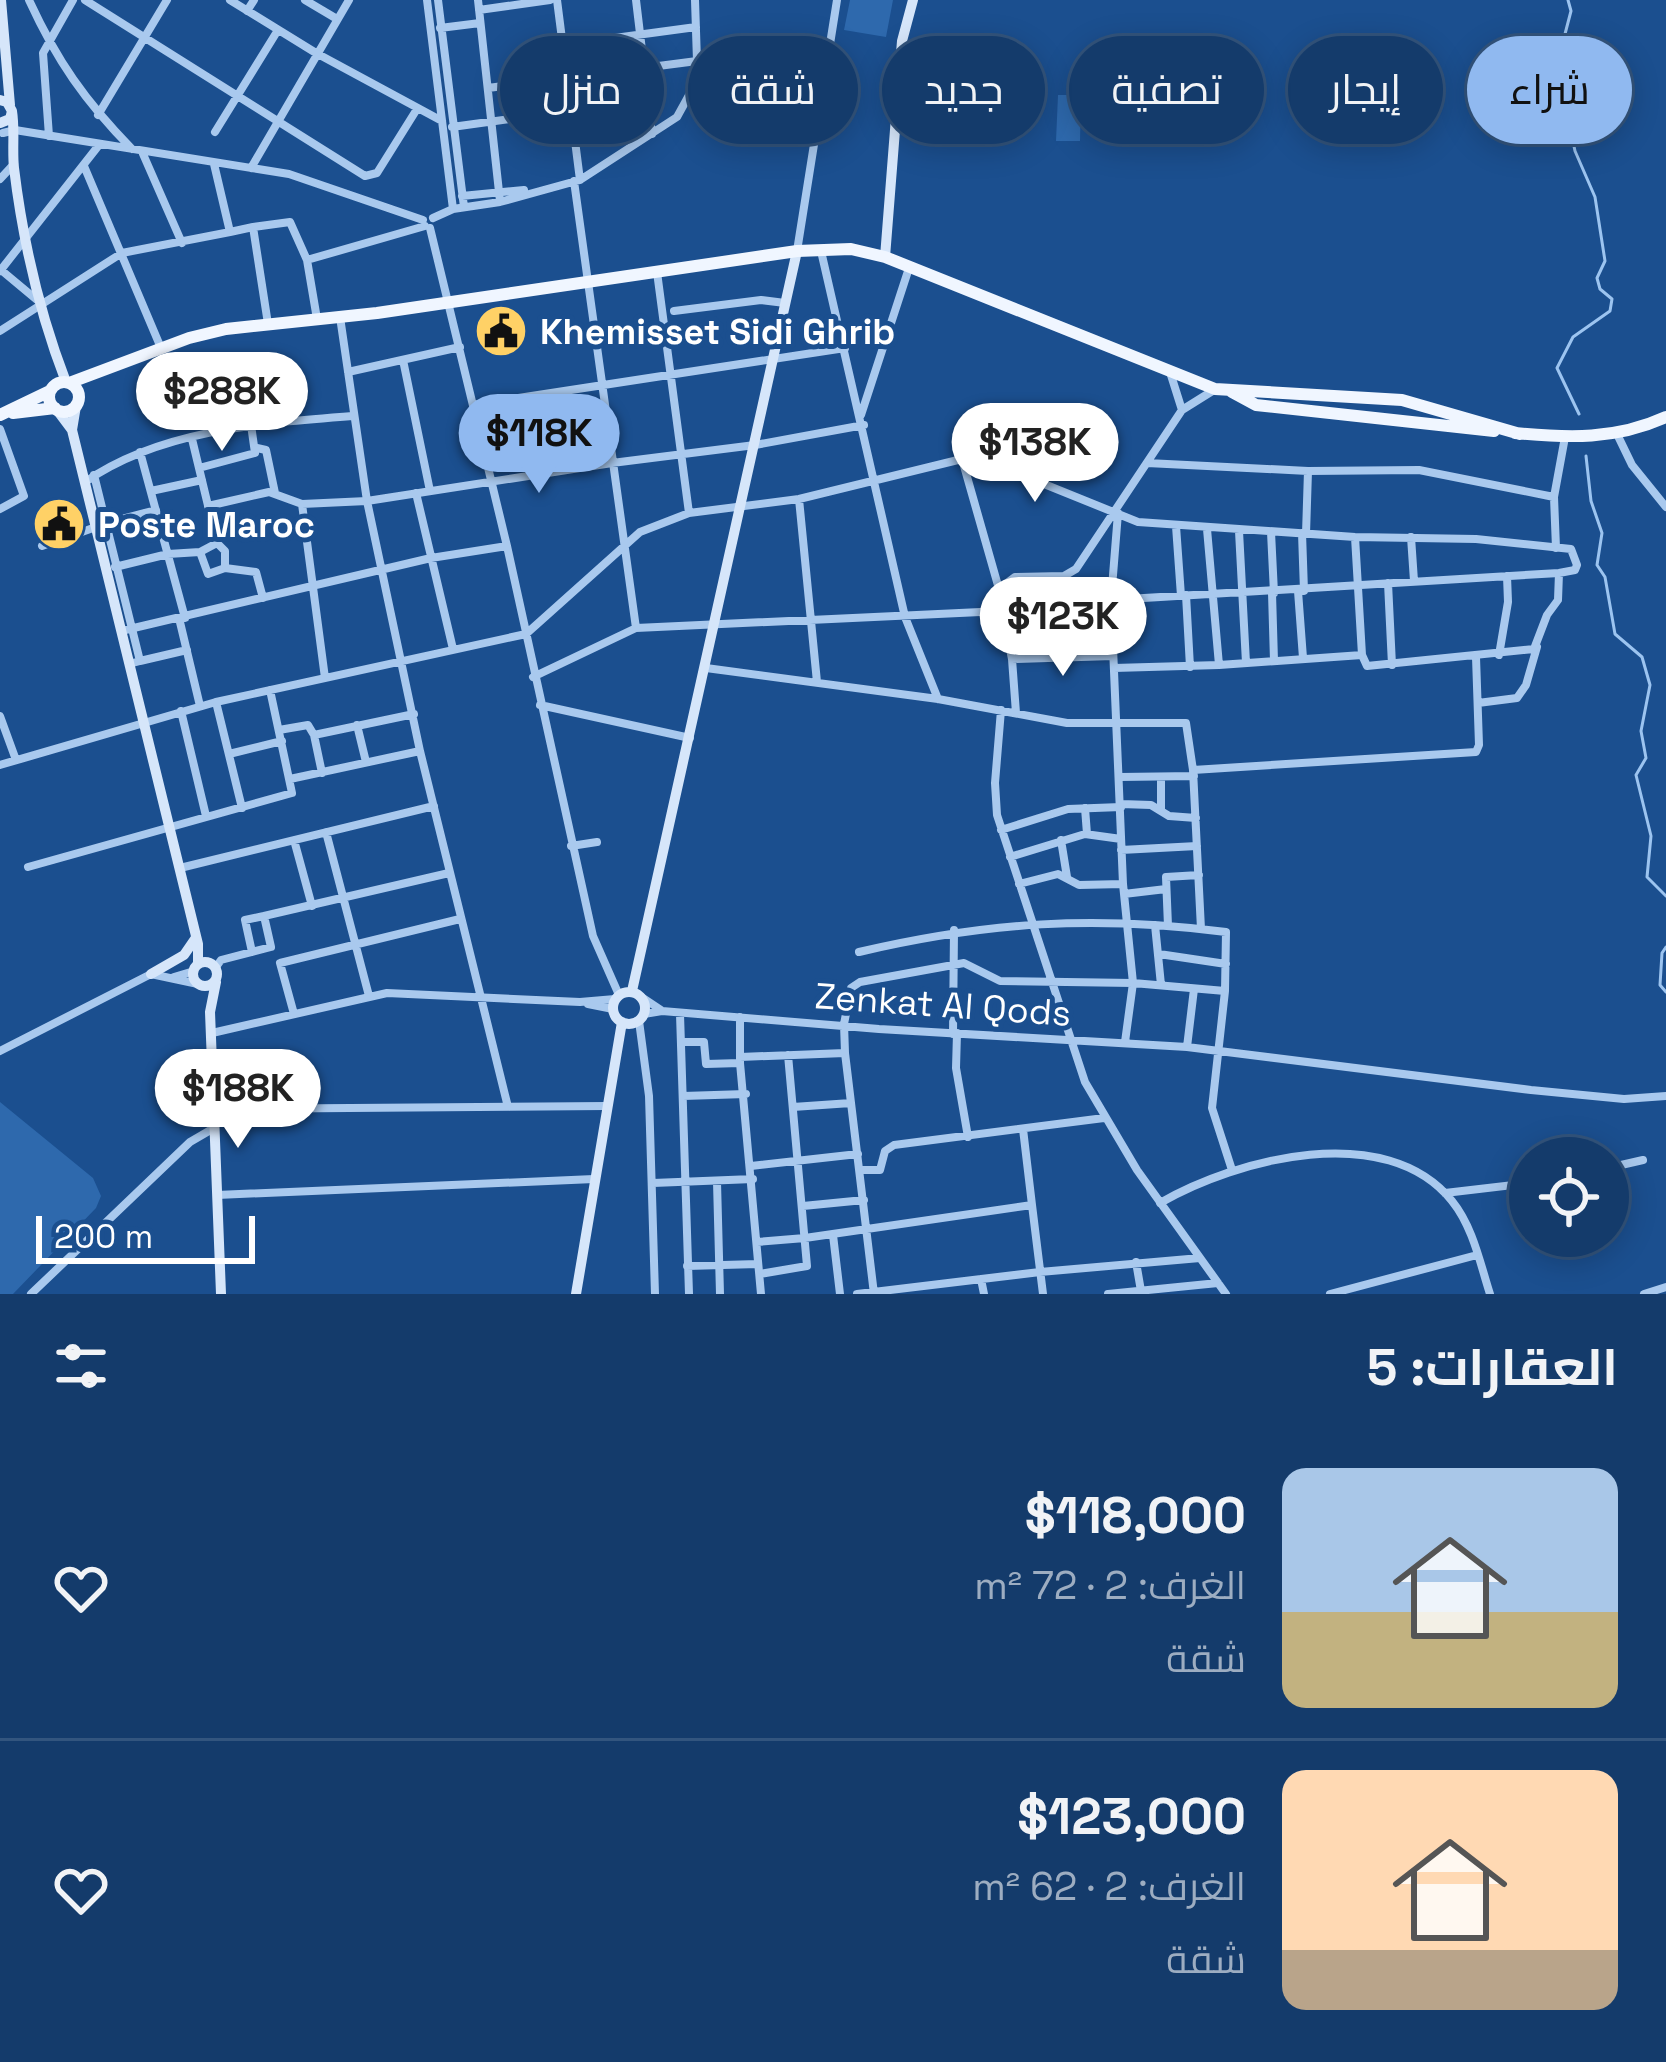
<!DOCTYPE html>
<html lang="ar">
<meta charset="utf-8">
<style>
:root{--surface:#143b6b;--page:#1d4271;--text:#f1f3f6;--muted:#9dadc1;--line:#33557e;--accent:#90b9f0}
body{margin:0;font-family:"Space Grotesk",Cairo,sans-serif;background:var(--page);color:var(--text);direction:rtl;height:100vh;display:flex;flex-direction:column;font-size:45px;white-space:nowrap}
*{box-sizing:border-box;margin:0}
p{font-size:39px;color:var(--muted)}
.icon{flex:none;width:66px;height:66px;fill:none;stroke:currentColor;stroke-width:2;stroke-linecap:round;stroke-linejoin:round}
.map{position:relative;height:1294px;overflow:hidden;direction:ltr}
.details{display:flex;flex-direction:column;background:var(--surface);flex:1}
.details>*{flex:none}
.top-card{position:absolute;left:36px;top:36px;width:1596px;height:108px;direction:rtl;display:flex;gap:24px}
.buttons{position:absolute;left:1509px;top:1137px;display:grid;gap:24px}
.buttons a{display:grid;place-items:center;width:120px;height:120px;border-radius:50%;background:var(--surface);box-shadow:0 6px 30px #0003,0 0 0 3px var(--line);font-size:60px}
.scale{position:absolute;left:36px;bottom:30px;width:219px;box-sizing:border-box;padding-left:12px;border:6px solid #fff;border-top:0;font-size:33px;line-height:42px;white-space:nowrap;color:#fff;-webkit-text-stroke:9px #1b4f8f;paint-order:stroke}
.price{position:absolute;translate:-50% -102px;padding:0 27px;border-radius:42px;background:#fff;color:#222;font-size:39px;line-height:78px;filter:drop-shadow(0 3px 6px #0008)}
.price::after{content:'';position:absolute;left:50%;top:72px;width:36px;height:27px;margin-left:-18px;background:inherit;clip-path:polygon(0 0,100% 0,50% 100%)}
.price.active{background:var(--accent);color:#111}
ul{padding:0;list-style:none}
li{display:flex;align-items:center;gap:36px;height:300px;padding:0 48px}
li+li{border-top:3px solid var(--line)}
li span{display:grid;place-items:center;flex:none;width:336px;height:240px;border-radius:24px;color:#555}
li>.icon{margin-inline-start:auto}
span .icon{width:144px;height:144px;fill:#fffc;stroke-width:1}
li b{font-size:51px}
h2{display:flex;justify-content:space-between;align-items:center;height:144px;padding:0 48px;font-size:51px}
.chip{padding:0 42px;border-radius:54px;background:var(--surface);box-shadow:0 6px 30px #0003,0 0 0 3px var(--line);font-size:42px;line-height:108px}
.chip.active{background:var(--accent);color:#111}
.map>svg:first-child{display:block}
.green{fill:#2e69ad}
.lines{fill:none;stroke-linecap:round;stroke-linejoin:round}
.stream{stroke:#9cc4f0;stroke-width:3}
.street{stroke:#a9c9ee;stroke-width:8}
.secondary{stroke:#d6e6fa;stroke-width:10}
.primary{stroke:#f0f6ff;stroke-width:12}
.labels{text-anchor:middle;stroke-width:10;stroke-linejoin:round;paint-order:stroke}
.poi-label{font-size:36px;font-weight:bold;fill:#fff;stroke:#1b4f8f;text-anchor:start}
.street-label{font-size:36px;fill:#fff;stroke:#1b4f8f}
</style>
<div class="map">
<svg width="1666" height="1294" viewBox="0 0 1666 1294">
<rect width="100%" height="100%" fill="#1b4f8f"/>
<path class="green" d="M850 0H893L886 37 844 30Z
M1058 95H1081L1080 141H1056Z
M0 1102 93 1178 101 1196 96 1208 13 1294H0Z"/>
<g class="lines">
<path class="stream" d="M1568 0 1571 11 1565 34 1580 96 1570 128 1575 151 1595 197 1605 261 1597 278 1600 289 1612 299 1610 311 1573 337 1557 368 1579 414
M1586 456 1591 501 1602 533 1597 565 1605 577 1615 634 1642 657 1650 685 1641 731 1646 758 1636 775 1651 836 1647 877 1666 896
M1666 947 1662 953 1660 985 1666 992"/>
<path class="street" d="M29 0C57 61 85 101 132 149
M85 0 365 176 377 173 417 109
M230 0 316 53 442 121
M305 0 337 19
M427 0 453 209
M438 0 464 207
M478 0 500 201
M557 0 580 180
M636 0 652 134
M479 10 550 0
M247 11 254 0
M440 28 480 23
M563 45 696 27
M488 88 697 61
M98 115 167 0
M452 127 569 111
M215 132 278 30
M3 133 15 130 289 174 423 220
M49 136 43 53 73 0
M574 139 651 127
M143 154 182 243
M214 164 230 232 253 227
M84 166 161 348
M251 168 349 0
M0 179 14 164
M574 181 636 628
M462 196 524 190
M433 218 453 209 500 202 580 180 677 117 693 88 697 61 695 0
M430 228 507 546 593 936 619 995
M797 251 837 0
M821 251 905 617 938 699
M1 270 37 300
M0 271 99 145
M657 272 689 513
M674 311 761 300 785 303
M340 317 367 501 420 751 508 1107
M317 319 307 260 425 226
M268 324 253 227 290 222 307 260
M0 331 122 253 230 232
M403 360 430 491
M348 372 460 347
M1170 372 1182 410
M473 405 845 348
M861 415 909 268
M0 429 24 496 0 509
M1617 434 1632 465 1666 507
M192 439 217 543 225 551V568L208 574 200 552
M257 448 266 450 275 493
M140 452 185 618
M962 459 999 589
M1147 463 1308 471 1419 470 1554 497
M199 468 255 453 251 425
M94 475 140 661 129 664
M85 482C161 429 264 423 354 416
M151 491 202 480
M416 493 453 649
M799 499 817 682
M302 504 325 678
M208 506 269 492 302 504 367 501 612 463 755 445 864 425
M1118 513 1111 600 1123 884 1133 983 1125 1042
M106 523 156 510
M1176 526 1181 596
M1207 529 1219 665
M1239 531 1246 663
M1271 532 1274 593
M1302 533 1304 591
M1306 534 1308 471
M1355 537 1362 655 1367 666 1534 649 1547 615 1558 600 1559 573
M1411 537 1414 581
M42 546 96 527
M1556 548 1554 497 1565 437
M115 567 168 554 200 552 217 543
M225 568 256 572 263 598
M1064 576 1067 638
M1388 583 1392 665
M1298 591 1303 658
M1272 593 1274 661
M1186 595 1190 667
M1002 611 1012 659 1016 713
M179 618 200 706
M121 631 431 558 507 546
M1499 655 1508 602 1507 576
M1012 659 1113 656
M140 661 187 650
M706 668 938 699 1067 723H1186L1193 770 1201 929
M1114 668 1219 665 1362 655
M533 677 636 628 1002 611 999 589 1015 577 1064 576 1076 569 1182 410 1214 390
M216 702 242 808
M1478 703 1517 698 1526 685 1537 647
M540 705 690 738
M1001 710 995 783 997 815 1085 1082 1137 1170 1226 1294
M181 711 206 816
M0 716 16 760
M357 725 366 762
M279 730 308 725 314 735 414 714
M314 735 322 773
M229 754 282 741
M0 765 216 702 526 634 640 532 689 513 799 499 962 459 1044 484 1138 522 1355 537 1476 539 1571 549 1577 565 1575 570 1559 573 1111 600
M1193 770 1476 752 1479 745 1476 657
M1120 777 1194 776
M290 779 420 751
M1121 804 1151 805 1169 816 1196 818
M1085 808 1087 834
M1161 809V777
M1001 830 1068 809 1121 807
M326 832 369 996
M294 840 312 906
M1061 840 1067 877
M571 846 597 842
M1121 850 1197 846
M1010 857 1085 834 1121 839
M28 867 292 793 270 690
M180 868 434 806
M1019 884 1058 874 1079 885 1123 884
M1124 894 1166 889
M1155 925 1161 985
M1168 926 1166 877 1199 875
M252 952 245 920 264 916
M859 952C987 922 1095 915 1226 932L1225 991 1212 1108 1232 1170
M1159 954 1226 964
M216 967 221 960 271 947 264 916 449 873
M174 977 194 971
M643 998 661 1010
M588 1004 613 1009
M294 1014 280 963 460 919
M644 1014 662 1011 879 1029 1187 1047 1531 1090 1624 1099 1666 1096
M680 1014 689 1294
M740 1017V1063L761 1294
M639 1021 649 1096 655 1294
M212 1033 387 993 580 1002 615 999
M957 1033 956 1068 968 1137
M953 1034 954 930
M681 1042H704L706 1064 740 1063
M1187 1047 1194 989
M0 1051 151 974 198 984
M740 1057 845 1053
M683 1096 746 1094
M793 1107 851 1103
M214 1109 607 1106
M1023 1129 1032 1205
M751 1166 858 1154
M1608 1168 1643 1160
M860 1170H880L885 1151 894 1145 1104 1118
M717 1182 720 1294
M653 1183 753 1179
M1445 1193 1530 1183
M217 1195 594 1179
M1160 1203C1236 1159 1386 1119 1452 1201 1473 1227 1480 1263 1490 1294
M803 1206 864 1200
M833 1235 840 1294
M757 1242 805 1238 1032 1205 1043 1294
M1136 1262 1141 1291
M687 1266 758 1264
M760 1274 807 1266 788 1055
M981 1279 984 1294
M31 1294 190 1142 214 1128
M857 1294 1040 1272 1200 1258
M874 1294 845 1053 844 1024 851 988 860 982 964 963 1000 981 1133 983 1225 991
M1108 1294 1218 1283
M1330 1294 1477 1255
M1644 1294 1666 1287"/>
<path class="secondary" d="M1 0 10 105
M0 100 7 102 12 111 10 119 0 123
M12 111C15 130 12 149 14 168 23 242 39 312 66 382
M885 257 902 41 913 0
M57 410 72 430 198 944V964
M72 430 76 406
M193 974a12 12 0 1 1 24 0a12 12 0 1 1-24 0Z
M151 974 184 955 195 939
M216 982 210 1012 221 1294
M632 991 797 251
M613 1008a16 16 0 1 1 32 0a16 16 0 1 1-32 0Z
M576 1294 622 1022"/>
<path class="primary" d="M49 397a15 15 0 1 1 30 0a15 15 0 1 1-30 0Z
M69 383 189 338 226 329 377 313 797 251 851 249 885 257 1215 389 1402 400 1520 434
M1232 392 1256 405 1494 431
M13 413 55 408
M0 415 50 391
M1515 433C1568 438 1616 440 1666 417"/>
</g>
<defs>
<g id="civic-disc" transform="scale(2.7)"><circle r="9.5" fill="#ffd166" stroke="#1b4f8f"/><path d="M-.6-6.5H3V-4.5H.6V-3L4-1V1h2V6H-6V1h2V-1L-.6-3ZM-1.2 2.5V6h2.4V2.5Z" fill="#111"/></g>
</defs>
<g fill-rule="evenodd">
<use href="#civic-disc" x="501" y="331"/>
<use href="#civic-disc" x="59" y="524"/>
</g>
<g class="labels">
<g class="poi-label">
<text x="540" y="344">Khemisset Sidi Ghrib</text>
<text x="98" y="537">Poste Maroc</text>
</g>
<g class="street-label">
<text transform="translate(943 1004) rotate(4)" y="13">Zenkat Al Qods</text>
</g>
</g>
</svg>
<div class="buttons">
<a><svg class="icon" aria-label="locate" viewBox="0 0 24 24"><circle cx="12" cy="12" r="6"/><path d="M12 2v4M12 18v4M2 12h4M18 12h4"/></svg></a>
</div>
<div class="scale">200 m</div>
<b class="price" style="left:222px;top:454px">$288K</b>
<b class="price active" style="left:539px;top:496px">$118K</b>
<b class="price" style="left:1035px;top:505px">$138K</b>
<b class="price" style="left:1063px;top:679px">$123K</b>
<b class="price" style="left:238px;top:1151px">$188K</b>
<div class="top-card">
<a class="chip active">شراء</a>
<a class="chip">إيجار</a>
<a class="chip">تصفية</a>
<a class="chip">جديد</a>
<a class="chip">شقة</a>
<a class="chip">منزل</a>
</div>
</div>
<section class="details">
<h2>العقارات: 5<svg class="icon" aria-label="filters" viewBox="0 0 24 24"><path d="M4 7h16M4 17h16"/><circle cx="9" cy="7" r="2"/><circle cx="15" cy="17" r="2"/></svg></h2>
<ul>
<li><span style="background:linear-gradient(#a9c7e8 60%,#c2b280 0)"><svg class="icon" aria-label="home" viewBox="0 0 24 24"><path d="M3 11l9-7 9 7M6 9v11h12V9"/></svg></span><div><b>$118,000</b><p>الغرف: 2 · 72 m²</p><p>شقة</p></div><svg class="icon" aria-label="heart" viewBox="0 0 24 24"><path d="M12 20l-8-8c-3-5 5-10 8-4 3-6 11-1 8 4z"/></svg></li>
<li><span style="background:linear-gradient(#ffd9b3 75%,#b9a48a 0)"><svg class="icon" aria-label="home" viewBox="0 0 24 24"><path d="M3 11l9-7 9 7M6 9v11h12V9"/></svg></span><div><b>$123,000</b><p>الغرف: 2 · 62 m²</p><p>شقة</p></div><svg class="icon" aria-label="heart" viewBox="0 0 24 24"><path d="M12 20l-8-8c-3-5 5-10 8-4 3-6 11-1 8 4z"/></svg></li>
</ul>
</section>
